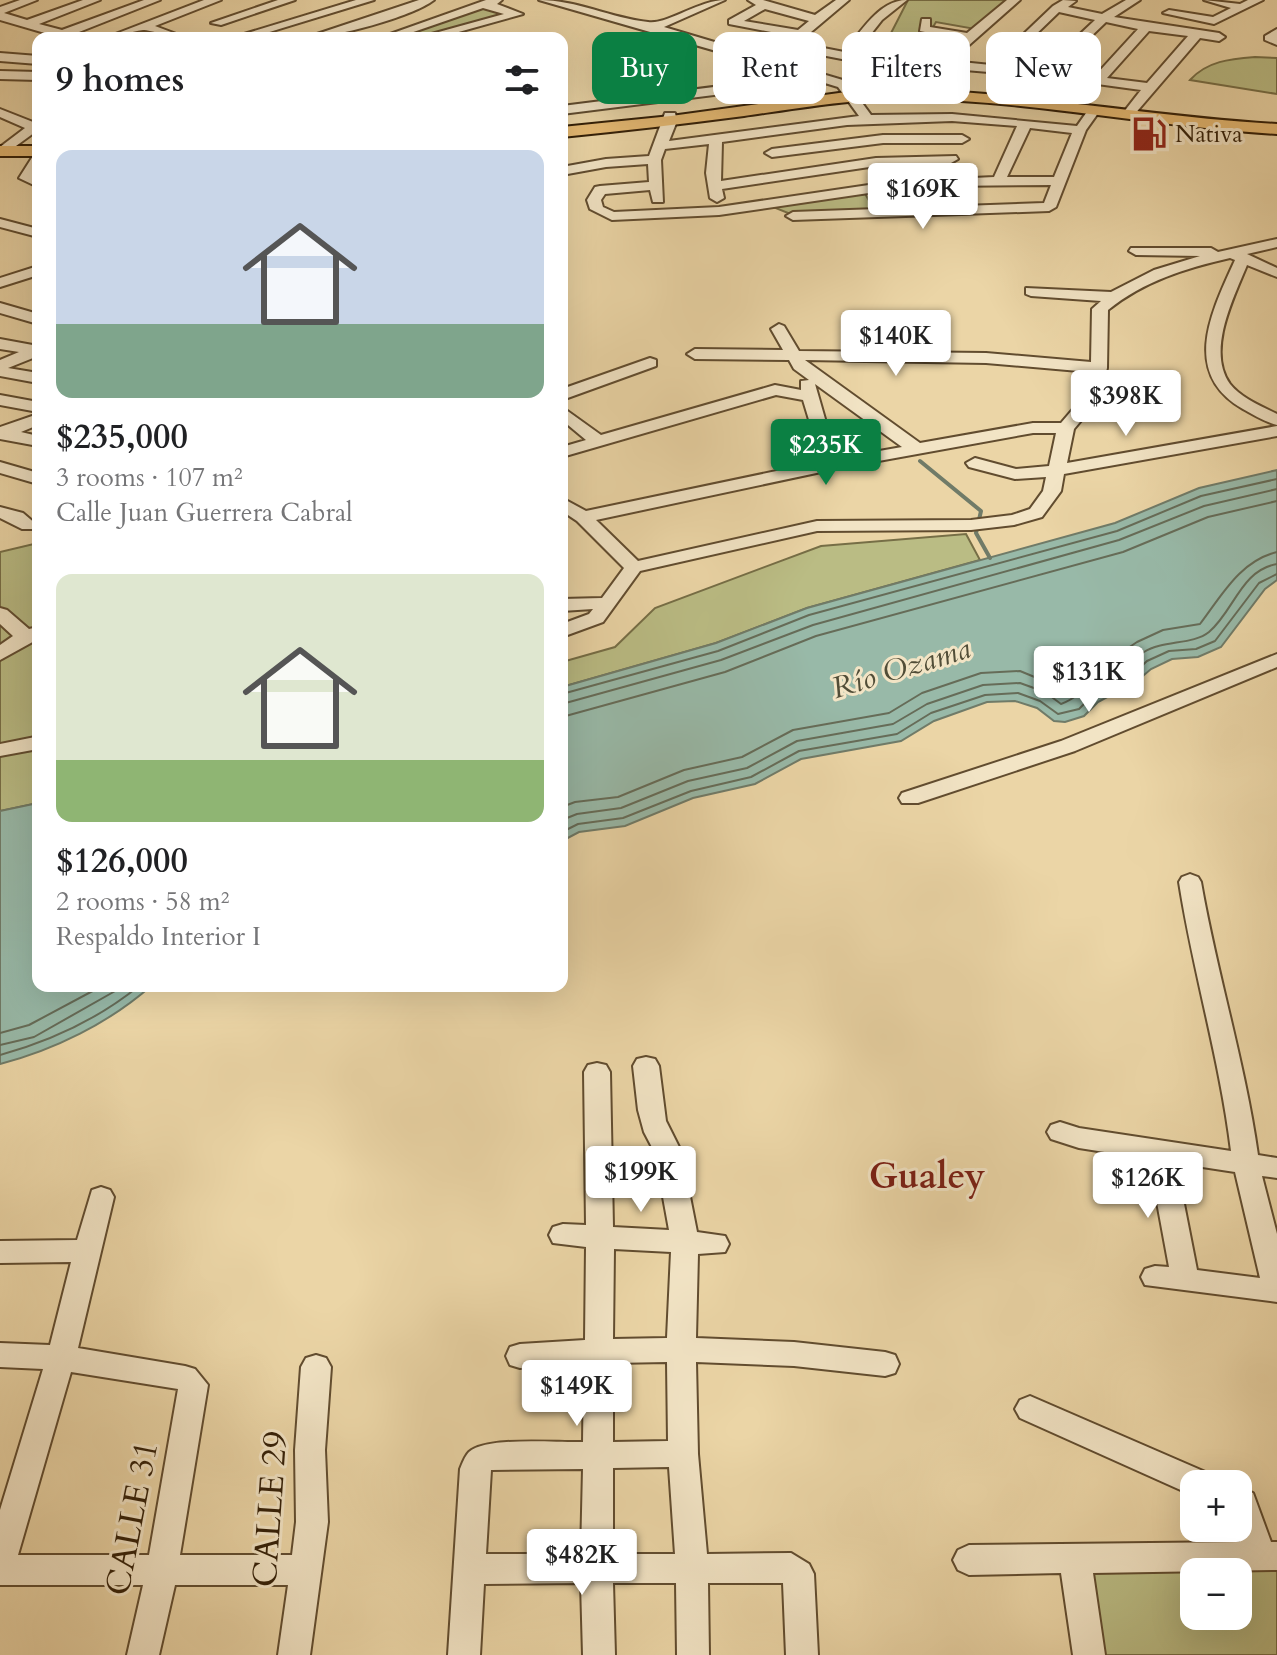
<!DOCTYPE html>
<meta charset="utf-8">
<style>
:root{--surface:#fff;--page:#f6f6f6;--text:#202124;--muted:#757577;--accent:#0b8043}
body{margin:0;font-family:Cardo,serif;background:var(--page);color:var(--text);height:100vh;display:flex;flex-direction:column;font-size:30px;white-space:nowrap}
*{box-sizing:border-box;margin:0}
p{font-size:26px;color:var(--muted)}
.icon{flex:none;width:44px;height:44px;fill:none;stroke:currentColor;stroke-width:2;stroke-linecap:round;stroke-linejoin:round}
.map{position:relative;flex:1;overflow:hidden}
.side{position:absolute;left:32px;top:32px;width:536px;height:960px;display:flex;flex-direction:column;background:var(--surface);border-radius:16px;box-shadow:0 8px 32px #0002}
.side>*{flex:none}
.guide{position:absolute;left:592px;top:32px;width:564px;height:72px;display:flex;gap:16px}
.buttons{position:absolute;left:1180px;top:1470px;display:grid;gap:16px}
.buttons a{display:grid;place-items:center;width:72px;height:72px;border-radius:16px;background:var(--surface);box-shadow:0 8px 32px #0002;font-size:40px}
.price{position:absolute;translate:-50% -68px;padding:0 18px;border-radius:8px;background:#fff;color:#222;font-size:26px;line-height:52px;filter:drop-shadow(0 2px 4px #0008)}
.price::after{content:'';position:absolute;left:50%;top:48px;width:24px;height:18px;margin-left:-12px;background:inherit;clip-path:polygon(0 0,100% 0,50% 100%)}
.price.current{background:var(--accent);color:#fff}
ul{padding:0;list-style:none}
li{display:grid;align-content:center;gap:16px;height:424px;padding:0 24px}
li span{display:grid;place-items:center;height:248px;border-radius:16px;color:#555}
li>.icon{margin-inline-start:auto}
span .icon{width:144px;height:144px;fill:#fffc;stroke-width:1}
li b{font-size:34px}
h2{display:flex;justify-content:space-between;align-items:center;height:96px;padding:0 24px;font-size:34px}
.chip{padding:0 28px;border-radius:16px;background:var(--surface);box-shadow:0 8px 32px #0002;font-size:28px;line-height:72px}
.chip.current{background:var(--accent);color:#fff}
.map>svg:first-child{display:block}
.green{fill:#babc84;stroke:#766e46;stroke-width:2;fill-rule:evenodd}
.water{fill:#98b9a8;stroke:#707b68;stroke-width:2}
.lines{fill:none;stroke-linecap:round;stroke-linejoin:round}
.shore{stroke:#666c58;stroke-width:2}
.stream{stroke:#707b68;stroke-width:4}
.minor-casing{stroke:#614c2f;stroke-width:4}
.major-casing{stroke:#331f07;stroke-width:4}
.minor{fill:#f2e4c5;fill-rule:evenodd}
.major{fill:#e6ba73;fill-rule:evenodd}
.labels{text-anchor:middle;stroke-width:6;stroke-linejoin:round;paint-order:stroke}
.far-poi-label{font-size:24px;fill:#331f07;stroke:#f2e4c5;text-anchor:start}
.water-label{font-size:30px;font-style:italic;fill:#514d37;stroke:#f2e4c5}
.near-street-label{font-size:34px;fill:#331f07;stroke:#f2e4c5}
.near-neighbourhood-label{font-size:36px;font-weight:bold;fill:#7a1f14;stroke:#f2e4c5}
</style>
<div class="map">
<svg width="1277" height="1655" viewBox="0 0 1277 1655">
<rect width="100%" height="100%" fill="#ebd5a6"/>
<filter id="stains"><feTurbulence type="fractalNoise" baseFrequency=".0025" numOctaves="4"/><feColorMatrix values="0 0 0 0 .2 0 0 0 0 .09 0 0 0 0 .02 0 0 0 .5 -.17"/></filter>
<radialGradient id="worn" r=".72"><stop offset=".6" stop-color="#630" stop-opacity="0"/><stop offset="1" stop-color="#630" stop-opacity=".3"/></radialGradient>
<path class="green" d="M908 0H1007L975 29 936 22 924 42 889 37Z
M483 4 517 14 421 38H387Z
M1255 57 1277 58V94L1190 80C1207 61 1230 59 1255 57Z
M863 190 876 213 793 215 768 205Z
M966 534 980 560 807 608 716 643 562 687V662L615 647 655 608 821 546Z
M38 543V803L0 811V552Z
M1277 1563V1655H1098L1084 1566ZM1194 1572H1238V1616H1194Z"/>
<path class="water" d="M1277 470V580L1265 589 1221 647 1198 657 1172 659 1151 669 1137 681 1098 702 1084 716 1065 722 1054 721 1037 708 1015 701 987 702 934 721 901 741 801 759 755 784 693 798 625 826 579 832 562 841V687L716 643 807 608 1115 523 1199 488Z
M38 803V986H151C109 1023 54 1050 0 1064V811Z"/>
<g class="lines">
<path class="shore" d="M562 694 718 651 809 615 1117 531 1201 496 1277 479
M562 704 721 660 813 625 1119 540 1204 506 1277 489
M562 717 725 672 816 636 1123 552 1208 517 1277 501
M562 807 575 802 618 797 684 770 742 757 793 730 889 713 922 693 981 673 1020 671 1066 690 1137 642 1163 630 1200 624C1222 595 1240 561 1277 552
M562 820 577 814 621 808 688 781 747 768 797 741 893 724 927 704 983 685 1020 683 1045 692 1061 704C1073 700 1077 695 1086 688 1098 679 1113 675 1125 667 1132 663 1137 656 1144 652 1163 640 1193 645 1209 632 1234 611 1241 570 1277 564
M562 832 578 824 623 818 691 791 751 777 799 751 897 734 931 713 985 695 1018 693 1040 701 1058 714 1079 709 1093 695 1133 674 1147 661 1169 651 1196 649 1215 641 1259 583 1277 574
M0 1033 29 1025 102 986
M0 1045 34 1037 124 986
M0 1055C51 1041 98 1019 139 986"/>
<path class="stream" d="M920 461 981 511 976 533 990 558"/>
<g class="minor-casing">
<path id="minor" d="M20 0H37L4 13 27 20 83 0H100L39 24 62 30 144 0H160L74 34 81 38H62L0 20V7Z
M204 0H221L155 26 187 38C172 38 151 30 143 30 130 31 120 38 105 38Z
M278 0H295L221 25 211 23Z
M356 0H374L250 38H231Z
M419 0H434C412 17 333 38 305 38Z
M486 0H502L497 4 523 14 437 38H417L504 14 483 8 396 38H379Z
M539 0C577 0 611 18 648 22 667 25 699 0 725 0L664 27 846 81 871 115 952 114 1077 126 1091 106 1101 109 1086 130 1056 207 1049 211 793 220 786 216 793 212 1044 203 1051 185 941 186 889 190 719 215 612 220 590 209 587 200 595 187 600 186 649 182 648 164 606 167 562 175V167L606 159 649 156 665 113H675L677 121 669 141 859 116 838 87 825 83 819 87H777L562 114V106L777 79H813ZM952 121 1017 126 994 177 889 182 719 207 614 212 603 207 601 200 605 194 650 190 653 202H663L661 160 665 149 709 144 706 173 710 198 717 202 724 198 722 189 876 166 951 163 958 159 956 156 876 158 721 181 722 142 847 125ZM1030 128 1072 133 1054 177H1007Z
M748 0H763L815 15 836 0H849L798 43 844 52C861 32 879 0 907 0L882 20 856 53 940 60 945 51 960 39 920 31 922 19H930V27L967 33 1007 0H1020L951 61 991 65 1053 6 1063 0 1076 1 1068 7 1102 14 1126 0H1140L1114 17 1219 33 1225 37 1219 41 1200 38 1133 116 1129 117 1123 113 1141 90 1046 77 847 60 785 48 783 45 792 36 729 24V20L756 5ZM765 9 809 21 798 30 744 21ZM1059 12 1095 20 1043 69 1003 66ZM1106 22 1138 29 1095 76 1055 71ZM1149 31 1188 36 1147 83 1107 78Z
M1204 0 1240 4 1248 0H1263L1214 24 1163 13 1169 10 1213 17 1231 8Z
M1277 29V45L1265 40V36Z
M0 53 38 56V64L0 61Z
M0 71 38 72V80L0 79Z
M0 109 33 122 38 120V130L5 154 0 153V147L25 128 0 117Z
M883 135H962L969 139 962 143H883L772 157 765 153 772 149Z
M38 155V170L34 176 38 178V187L19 178 33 156Z
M0 219 38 229V237L0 227Z
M1277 239V247L1247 254 1277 268V277L1247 265C1234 297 1206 351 1230 384 1241 398 1261 406 1277 414V425C1265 422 1254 415 1243 409 1180 373 1212 311 1235 260L1230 258C1186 268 1144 281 1108 310L1107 368 1102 388 1095 404 1074 429 1067 463 1277 426V436L1064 474 1061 491 1042 517 1014 525 971 530 817 531 640 571 603 622 562 637V624L589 614 593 609 562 611V599L602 598 624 568 577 521 562 511V498L586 511 829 460 813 433 803 400 776 395 562 457V447L586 440 562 420V407L601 435 775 385 801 390V381L809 380 794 369 789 360 695 359 687 354 695 349 783 350 771 329 779 324 784 326 799 351 986 353 1091 362 1092 309 1101 301 1031 296 1026 294V288L1111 292 1154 270 1200 256 1136 255 1129 251 1131 248H1211L1218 252ZM805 360 986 363 1090 372 1079 402 1061 423H1033L920 443ZM815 384 902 447 845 457 829 433ZM1033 433H1056L1049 466 1016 469 975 458 966 463 969 467 1015 479 1046 477 1043 491 1030 509 1012 515 971 520 817 521 638 561 596 520 840 468Z
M38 266V275L0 287V278Z
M0 303 38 314V324L0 313Z
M0 339 38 346V356L8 368 38 373V383L0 376V360L19 352 0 349Z
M650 358 656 360V366L562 400V389Z
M0 395 38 402V412L0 405Z
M38 414V425L21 432 38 436V446L0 439V427Z
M0 462 38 473V484L0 473Z
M0 507 23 513 37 525 34 529H22L0 518Z
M0 608 7 610 29 629 38 627V639L0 660V645L13 636 0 624Z
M1277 654V667L1075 751 918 803H902L899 798 902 793 1061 741Z
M35 737H38V749L0 756V744Z
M1190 874 1198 877 1201 882C1217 974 1245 1063 1258 1155L1277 1158V1178L1262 1176 1277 1234V1302L1145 1285 1141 1277 1145 1269 1155 1266 1169 1267 1149 1159 1079 1148 1051 1139 1047 1132 1051 1125 1060 1122 1079 1128 1231 1151C1220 1060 1193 972 1179 882L1182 877ZM1176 1163 1235 1172 1260 1278 1197 1270Z
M646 1057 655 1059 659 1066 666 1121 681 1151 697 1232 725 1236 729 1244 725 1252 698 1254 696 1338 794 1342 885 1352 895 1355 899 1364 895 1373 885 1376 794 1366 696 1362 698 1454 707 1554 791 1553 809 1564 814 1574 818 1655H786L783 1583H708L709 1655H677L676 1583H613L615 1655H583L581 1583 484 1584 480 1655H448L460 1469C462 1464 465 1456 469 1452 486 1436 559 1443 583 1442L584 1364 520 1368 510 1365 506 1356 510 1347 520 1344 585 1340 586 1247 553 1243 549 1235 553 1227 563 1224 586 1225 584 1072 588 1065 597 1063 606 1065 610 1072 613 1227 669 1230 655 1153 644 1132 638 1110 633 1066 637 1059ZM614 1249 671 1252 667 1338 613 1339ZM667 1362 668 1441 613 1442V1363ZM669 1467 675 1554H613V1468ZM583 1469 581 1554H486L491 1470Z
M101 1187 110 1190 114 1197 78 1348 185 1366 195 1369 208 1385 180 1555H292L296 1522 295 1450 301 1367 306 1358 316 1355 326 1358 331 1367 325 1450 328 1522 310 1655H278L288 1585H175L159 1655H127L143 1585H0V1510L43 1369 0 1367V1343L50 1345 71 1262 0 1263V1241L77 1240 92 1190ZM71 1372 178 1389 149 1555H18Z
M1030 1396 1210 1474 1214 1484H1194V1496L1020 1418 1015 1409 1020 1400Z
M1238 1487 1253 1493 1271 1542H1277V1570L1093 1573 1105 1655H1073L1061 1573 969 1575 958 1570 953 1560 958 1550 969 1545 1240 1542 1235 1528H1238Z"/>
</g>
<g class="major-casing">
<path id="major" d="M911 89C1034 94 1154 117 1277 124V134C1155 127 1035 101 913 99 856 98 800 108 744 116 683 124 623 131 562 137V127L671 116 861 90Z
M0 146H38V156H0Z"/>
</g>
<use href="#minor" class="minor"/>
<use href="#major" class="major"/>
</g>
<defs>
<g id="fuel-bare" transform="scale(2.76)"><path d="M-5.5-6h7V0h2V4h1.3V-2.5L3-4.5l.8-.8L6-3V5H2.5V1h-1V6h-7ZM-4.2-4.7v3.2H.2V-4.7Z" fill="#8f2418" stroke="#f2e4c5" stroke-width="2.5" paint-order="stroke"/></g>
</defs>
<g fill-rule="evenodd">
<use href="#fuel-bare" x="1149" y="134"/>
</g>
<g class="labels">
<g class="far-poi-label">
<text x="1175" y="142">Nativa</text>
</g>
<g class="water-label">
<text transform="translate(901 668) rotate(-17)" y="10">Río Ozama</text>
</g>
<g class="near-street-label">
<text transform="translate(269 1509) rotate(-86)" y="12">CALLE 29</text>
<text transform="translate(131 1518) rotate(-79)" y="12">CALLE 31</text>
</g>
<g class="near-neighbourhood-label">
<text x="927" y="1188">Gualey</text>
</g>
</g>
<rect width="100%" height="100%" filter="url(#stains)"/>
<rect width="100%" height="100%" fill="url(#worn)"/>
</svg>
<div class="buttons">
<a>+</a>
<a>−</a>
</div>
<b class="price" style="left:923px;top:231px">$169K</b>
<b class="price" style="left:896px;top:378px">$140K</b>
<b class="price" style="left:1126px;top:438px">$398K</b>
<b class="price current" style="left:826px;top:487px">$235K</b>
<b class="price" style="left:1089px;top:714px">$131K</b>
<b class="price" style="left:641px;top:1214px">$199K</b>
<b class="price" style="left:1148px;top:1220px">$126K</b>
<b class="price" style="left:577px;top:1428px">$149K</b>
<b class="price" style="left:582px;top:1597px">$482K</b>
<div class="guide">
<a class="chip current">Buy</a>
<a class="chip">Rent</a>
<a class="chip">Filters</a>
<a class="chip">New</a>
</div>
<section class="side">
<h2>9 homes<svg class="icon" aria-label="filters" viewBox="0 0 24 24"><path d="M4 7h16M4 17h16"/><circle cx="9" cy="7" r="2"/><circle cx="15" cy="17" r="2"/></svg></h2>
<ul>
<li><span style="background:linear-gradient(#c9d6e8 70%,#7fa58c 0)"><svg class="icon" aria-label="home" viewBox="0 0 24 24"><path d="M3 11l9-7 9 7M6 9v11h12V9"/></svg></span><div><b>$235,000</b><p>3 rooms · 107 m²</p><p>Calle Juan Guerrera Cabral</p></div></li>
<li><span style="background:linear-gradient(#dfe7d0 75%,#8fb573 0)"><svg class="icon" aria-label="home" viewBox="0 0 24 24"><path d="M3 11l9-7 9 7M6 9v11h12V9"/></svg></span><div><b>$126,000</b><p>2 rooms · 58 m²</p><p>Respaldo Interior I</p></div></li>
</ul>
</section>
</div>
